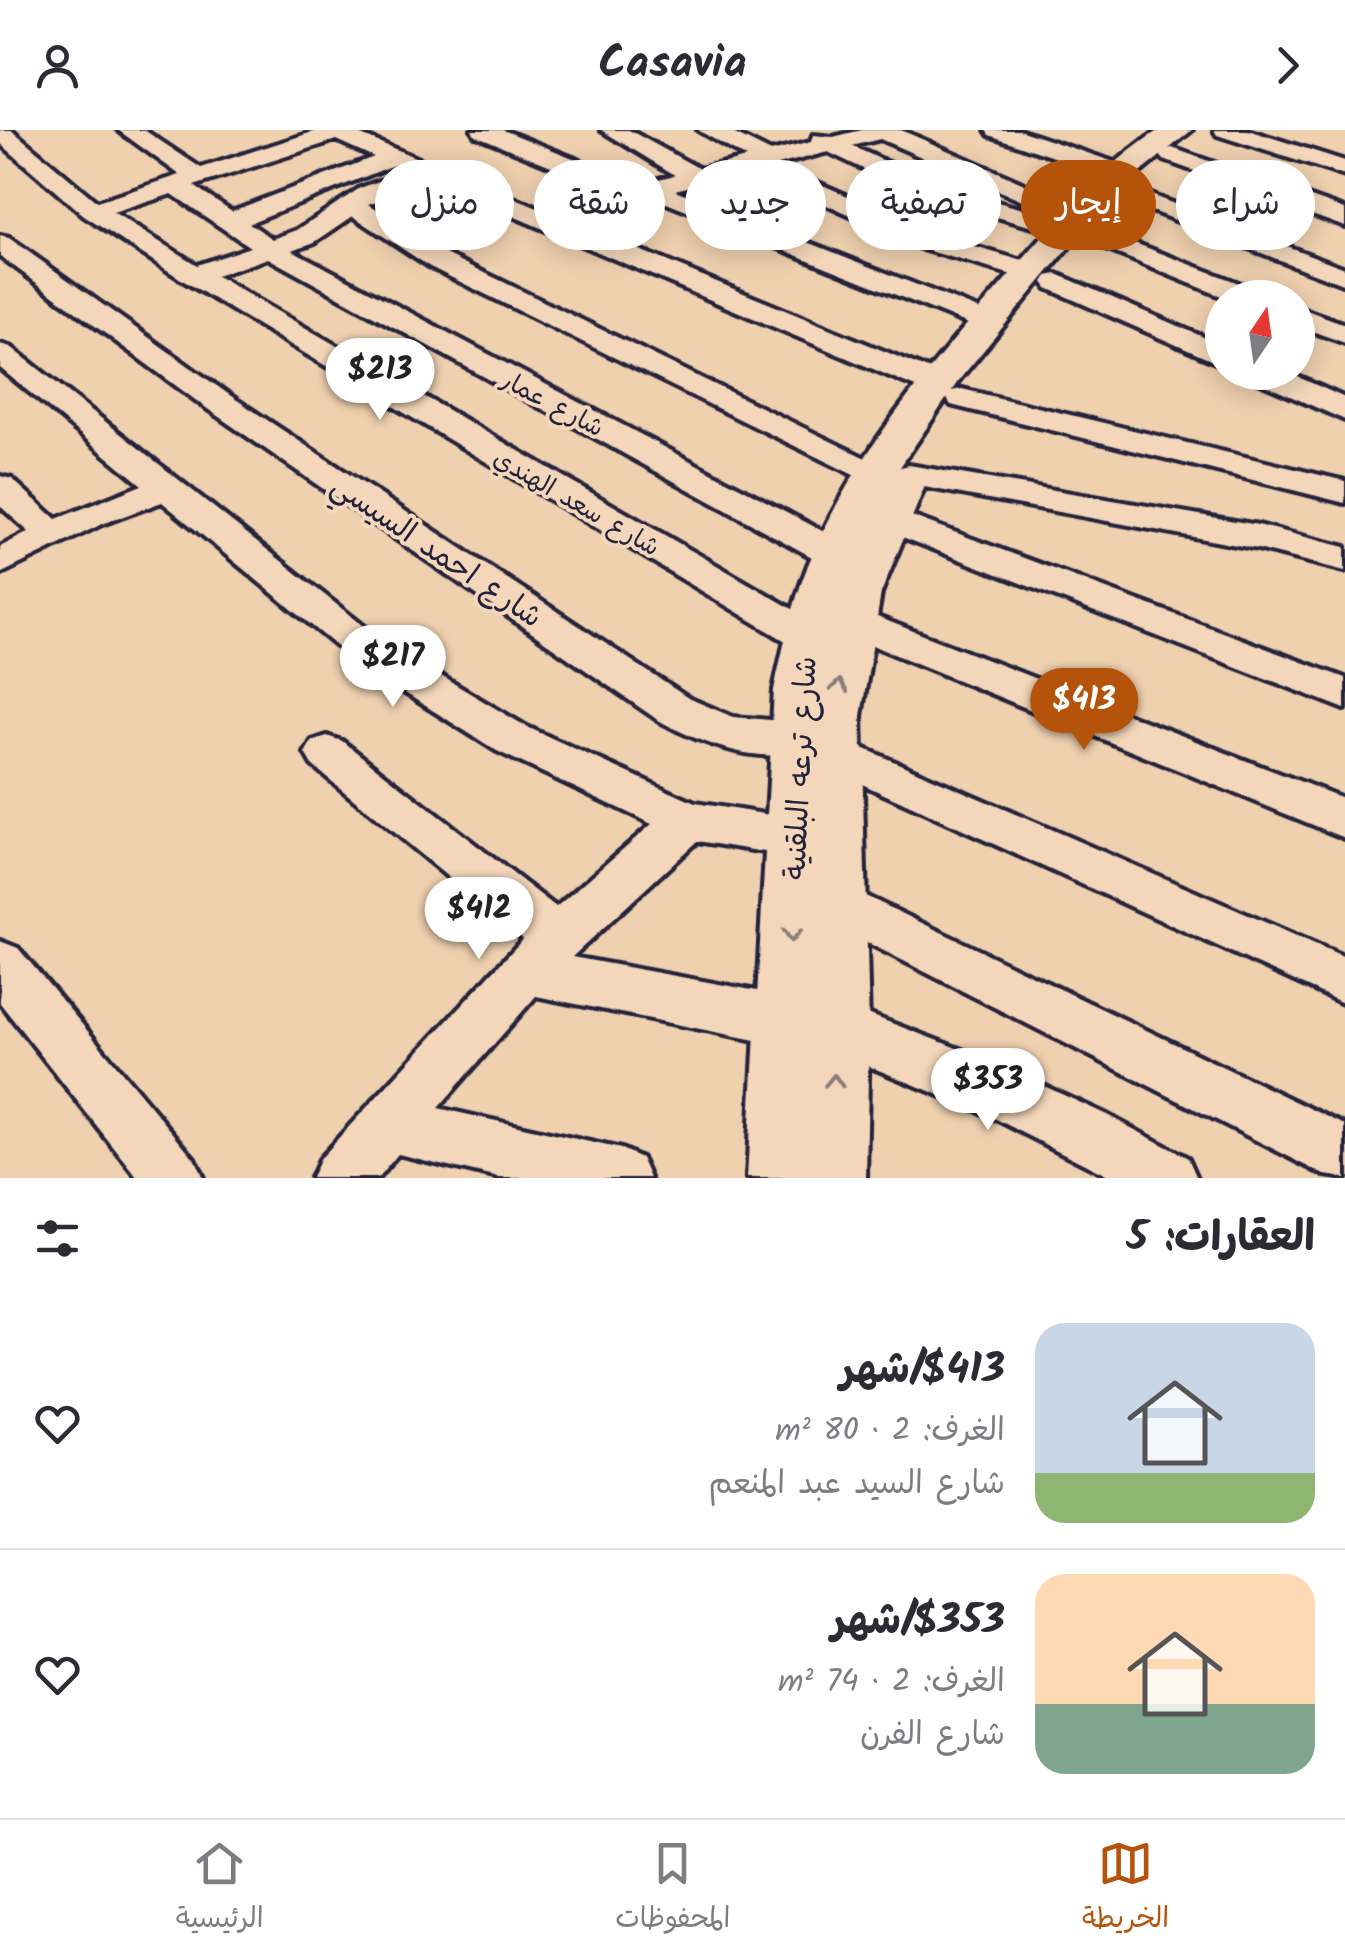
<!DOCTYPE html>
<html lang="ar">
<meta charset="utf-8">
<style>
:root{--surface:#fff;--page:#f2f2f3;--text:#2b2b33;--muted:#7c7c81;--line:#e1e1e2;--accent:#b45309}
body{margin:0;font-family:Kalam,"Playpen Sans Arabic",sans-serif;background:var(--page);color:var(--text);direction:rtl;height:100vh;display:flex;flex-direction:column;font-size:38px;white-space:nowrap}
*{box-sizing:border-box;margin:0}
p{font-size:32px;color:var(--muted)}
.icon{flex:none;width:55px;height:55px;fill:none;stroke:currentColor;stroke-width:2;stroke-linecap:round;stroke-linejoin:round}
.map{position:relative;height:1048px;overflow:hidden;direction:ltr}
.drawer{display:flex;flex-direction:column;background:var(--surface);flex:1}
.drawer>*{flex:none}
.banner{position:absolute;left:30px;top:30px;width:1285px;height:90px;direction:rtl;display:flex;gap:20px}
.needle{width:65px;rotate:13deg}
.controls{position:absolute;left:1205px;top:150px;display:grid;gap:20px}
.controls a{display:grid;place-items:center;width:110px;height:110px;border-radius:50%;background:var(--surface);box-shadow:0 5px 25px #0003;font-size:50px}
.price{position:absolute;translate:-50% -85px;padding:0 22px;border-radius:35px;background:#fff;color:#222;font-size:32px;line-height:65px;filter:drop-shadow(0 2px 5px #0008)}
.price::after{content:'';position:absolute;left:50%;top:60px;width:30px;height:22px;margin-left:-15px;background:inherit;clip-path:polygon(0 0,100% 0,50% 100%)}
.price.on{background:var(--accent);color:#fff}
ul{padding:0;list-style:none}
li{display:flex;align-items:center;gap:30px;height:250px;padding:0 30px}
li+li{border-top:2px solid var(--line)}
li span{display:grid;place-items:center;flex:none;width:280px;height:200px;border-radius:30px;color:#555}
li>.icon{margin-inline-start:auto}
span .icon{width:120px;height:120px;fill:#fffc;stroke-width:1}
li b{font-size:42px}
h2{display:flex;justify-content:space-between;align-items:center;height:120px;padding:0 30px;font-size:42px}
.tag{padding:0 35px;border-radius:45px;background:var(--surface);box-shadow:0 5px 25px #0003;font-size:35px;line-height:90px}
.tag.on{background:var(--accent);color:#fff}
header{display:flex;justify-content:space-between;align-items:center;height:130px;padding:0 30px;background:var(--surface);font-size:45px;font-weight:700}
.dock{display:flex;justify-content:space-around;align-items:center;height:140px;border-top:2px solid var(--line);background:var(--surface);font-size:28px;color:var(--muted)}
.dock a{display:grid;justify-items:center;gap:5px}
.dock .on{color:var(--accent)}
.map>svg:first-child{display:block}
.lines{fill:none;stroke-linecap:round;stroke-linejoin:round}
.minor-casing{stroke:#22223b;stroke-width:8}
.tertiary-casing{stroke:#22223b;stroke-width:8}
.minor{fill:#f4d7ba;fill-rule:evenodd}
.tertiary{fill:#f4d7ba;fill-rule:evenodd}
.oneway{stroke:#8b7c7a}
.labels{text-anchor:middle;stroke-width:8;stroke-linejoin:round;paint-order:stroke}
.far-street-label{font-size:25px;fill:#22223b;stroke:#f4d7ba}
.street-label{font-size:30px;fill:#22223b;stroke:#f4d7ba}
</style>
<header><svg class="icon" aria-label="forward" viewBox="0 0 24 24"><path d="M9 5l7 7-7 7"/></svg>Casavia<svg class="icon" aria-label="person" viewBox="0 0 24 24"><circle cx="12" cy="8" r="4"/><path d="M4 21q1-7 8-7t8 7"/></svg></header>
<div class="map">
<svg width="1345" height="1048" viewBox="0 0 1345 1048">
<rect width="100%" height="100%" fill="#efd0af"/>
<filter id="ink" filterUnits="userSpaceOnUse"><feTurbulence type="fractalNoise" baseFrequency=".01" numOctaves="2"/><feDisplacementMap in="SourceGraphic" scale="20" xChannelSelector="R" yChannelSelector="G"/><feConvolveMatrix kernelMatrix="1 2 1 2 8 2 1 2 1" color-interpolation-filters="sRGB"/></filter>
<g filter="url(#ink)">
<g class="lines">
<g class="minor-casing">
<path id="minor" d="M0 0H12L97 72 180 45 118 0H144L201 38 319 0H349L947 247 951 254 947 261H925L428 50 369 74 448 125 884 337 889 344 884 351 872 354 430 137 353 86 315 112 292 120 847 414 852 423 847 432 834 435 821 432 268 128 216 146 822 496 828 506 822 516 808 520 794 516 184 151 84 86 0 13ZM336 10 374 27 232 81 194 56ZM394 35 407 41 360 58 297 100 273 109 249 93ZM172 64 250 117 197 135 113 83Z
M472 0H503L638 54 675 45 601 0H629L700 39 746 28 698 0H727L771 22 811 12 813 5 833 7 862 0H901L1054 67 1057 72 1045 79 1036 77 880 9 852 16 938 56 1075 93 1079 98 1066 106 920 66 828 22 777 35 944 108 1040 136 1044 142 1040 148 1030 150 926 120 751 41 675 60 996 186 1000 192 996 198 986 201 649 66 627 67 475 5Z
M986 0H1019L1126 36 1130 41 1126 46H1110L989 5Z
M1214 0H1248L1345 31V46L1217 5Z
M1172 18 1345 79V96L1164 30 1160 25 1164 20Z
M1129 57 1345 138V155L1120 69 1117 64Z
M1093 97 1262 162 1266 168H1226L1084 110 1080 105Z
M0 106 9 108 231 266 688 568 733 587 797 592 812 596 818 608 812 620C762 636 703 615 658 590L209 280 0 126Z
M1057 144 1222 215V235L1047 158 1043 152 1047 146Z
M1298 177 1345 194V213L1298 196Z
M0 214 11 217 384 512 527 597 695 673 820 693 836 698 843 712 836 726 820 731 697 711 572 827 790 867 809 875 814 887 817 879 836 872 983 928 1107 985 1188 1028 1197 1048H1112L986 984 817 915 812 902 809 909 790 917 536 866 438 978 621 1019 641 1028 650 1048H499L398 1024 378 1048H311L320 1028 523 809 312 635 305 623 312 611 327 606 342 611 556 777 652 694 497 621 356 532 162 372 102 394 0 444V417L29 402 0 376V346L12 349 56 389 142 355 0 238Z
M1245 242H1287L1345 268V290L1249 248Z
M962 259 1345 351V373L951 275 946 268 951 261Z
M909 335 1258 395 1345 417V441L1258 419 897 352 892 345 897 338Z
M887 377 1345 548V579L874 396 869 388 874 380Z
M849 476 1345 669V708L835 500 830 490 835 480Z
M833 605 1345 827V874L818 634 811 622 818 610Z
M834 751 1345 995V1048L1325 1045 817 787 810 772 817 757Z
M0 811 18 818 194 1028 203 1048H138L0 873Z"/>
</g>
<g class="tertiary-casing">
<path id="tertiary" d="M1159 0H1192L1125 55 1089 93 959 250 898 340 921 342 927 351 881 463 861 586 869 897 866 1048H747L774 560C783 518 792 475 808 435 854 323 933 233 1012 142 1057 91 1100 38 1159 0Z"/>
</g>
<use href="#minor" class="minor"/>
<use href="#tertiary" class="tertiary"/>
</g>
<defs><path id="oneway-chevron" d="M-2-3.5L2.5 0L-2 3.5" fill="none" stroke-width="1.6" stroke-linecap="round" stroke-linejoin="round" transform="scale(2.5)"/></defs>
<g class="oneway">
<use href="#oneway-chevron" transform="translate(839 556) rotate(-82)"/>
<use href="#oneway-chevron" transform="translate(792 805) rotate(92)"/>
<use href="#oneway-chevron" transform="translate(834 951) rotate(-88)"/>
</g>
</g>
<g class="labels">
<g class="far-street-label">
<text transform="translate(553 273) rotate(28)" y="9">شارع عمار</text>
<text transform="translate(577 372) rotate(30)" y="9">شارع سعد الهندي</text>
</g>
<g class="street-label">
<text transform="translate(437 421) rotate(34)" y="10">شارع احمد السيسي</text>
<text transform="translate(800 638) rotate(-87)" y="10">شارع ترعه البلقنية</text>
</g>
</g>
</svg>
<div class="controls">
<a><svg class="needle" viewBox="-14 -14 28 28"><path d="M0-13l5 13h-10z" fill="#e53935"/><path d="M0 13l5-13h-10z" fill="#7c7c81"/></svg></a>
</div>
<b class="price" style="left:380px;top:293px">$213</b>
<b class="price" style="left:393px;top:580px">$217</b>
<b class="price on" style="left:1084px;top:623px">$413</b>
<b class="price" style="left:479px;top:832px">$412</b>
<b class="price" style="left:988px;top:1003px">$353</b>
<div class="banner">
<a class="tag">شراء</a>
<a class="tag on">إيجار</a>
<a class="tag">تصفية</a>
<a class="tag">جديد</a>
<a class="tag">شقة</a>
<a class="tag">منزل</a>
</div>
</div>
<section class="drawer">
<h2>العقارات: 5<svg class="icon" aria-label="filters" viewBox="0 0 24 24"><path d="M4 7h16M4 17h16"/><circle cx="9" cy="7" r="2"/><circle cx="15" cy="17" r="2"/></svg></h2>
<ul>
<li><span style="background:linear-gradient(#c9d6e8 75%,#8fb573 0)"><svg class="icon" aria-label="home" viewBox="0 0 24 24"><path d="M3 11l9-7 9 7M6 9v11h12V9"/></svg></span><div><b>$413/شهر</b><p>الغرف: 2 · 80 m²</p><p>شارع السيد عبد المنعم</p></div><svg class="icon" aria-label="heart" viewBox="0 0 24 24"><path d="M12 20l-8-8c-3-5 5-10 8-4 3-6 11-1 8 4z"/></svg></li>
<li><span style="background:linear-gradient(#ffd9b3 65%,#7fa58c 0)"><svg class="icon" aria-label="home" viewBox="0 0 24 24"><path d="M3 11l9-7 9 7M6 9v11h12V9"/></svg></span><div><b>$353/شهر</b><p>الغرف: 2 · 74 m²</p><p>شارع الفرن</p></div><svg class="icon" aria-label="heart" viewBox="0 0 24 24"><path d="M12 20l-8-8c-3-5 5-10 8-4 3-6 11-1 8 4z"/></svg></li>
</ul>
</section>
<nav class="dock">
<a class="on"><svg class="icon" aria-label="map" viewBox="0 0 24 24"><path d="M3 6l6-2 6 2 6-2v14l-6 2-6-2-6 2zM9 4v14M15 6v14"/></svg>الخريطة</a>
<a><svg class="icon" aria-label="saved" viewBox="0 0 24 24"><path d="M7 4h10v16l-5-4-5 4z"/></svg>المحفوظات</a>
<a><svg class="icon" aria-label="home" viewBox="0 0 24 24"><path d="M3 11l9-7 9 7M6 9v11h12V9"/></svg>الرئيسية</a>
</nav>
